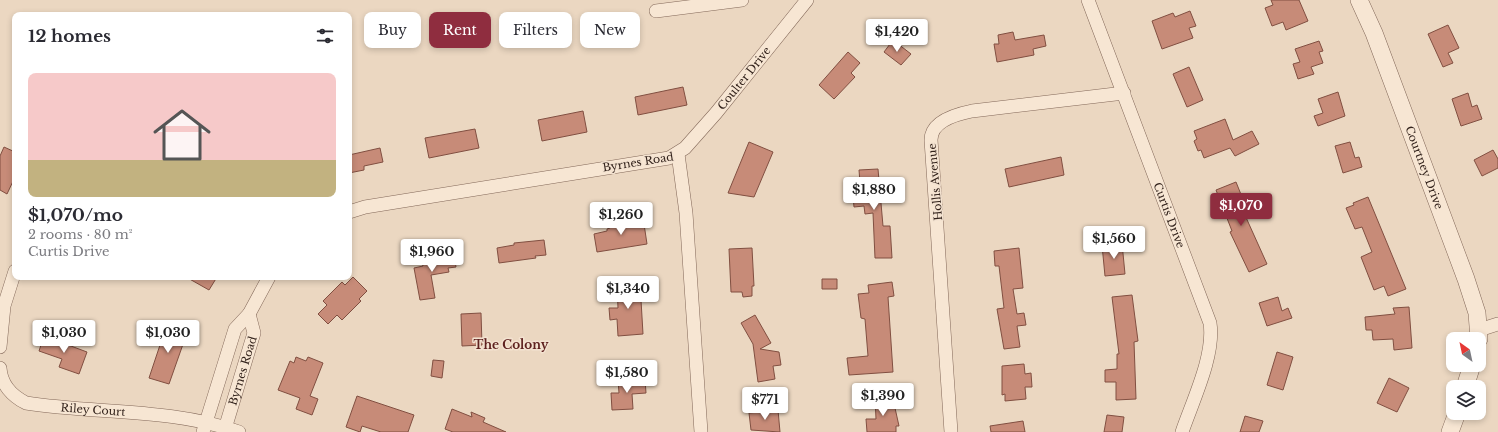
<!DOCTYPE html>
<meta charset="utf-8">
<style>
:root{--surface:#fff;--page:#f7f7f7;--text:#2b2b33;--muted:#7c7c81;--accent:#8f2d3f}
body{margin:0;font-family:"Libre Baskerville",serif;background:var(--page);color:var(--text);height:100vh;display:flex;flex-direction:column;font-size:15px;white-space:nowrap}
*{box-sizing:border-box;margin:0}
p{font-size:13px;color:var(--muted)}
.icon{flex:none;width:22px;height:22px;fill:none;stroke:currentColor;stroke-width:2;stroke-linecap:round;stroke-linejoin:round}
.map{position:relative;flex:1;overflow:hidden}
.panel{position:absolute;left:12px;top:12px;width:340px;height:268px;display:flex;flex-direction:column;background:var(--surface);border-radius:8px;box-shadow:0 2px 6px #0003}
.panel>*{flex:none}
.banner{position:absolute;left:364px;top:12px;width:380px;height:36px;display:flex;gap:8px}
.needle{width:26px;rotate:327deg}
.buttons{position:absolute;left:1446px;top:332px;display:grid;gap:8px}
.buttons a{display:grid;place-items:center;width:40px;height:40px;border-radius:8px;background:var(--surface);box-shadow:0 2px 6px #0003;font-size:20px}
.price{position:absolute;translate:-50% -34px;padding:0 9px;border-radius:4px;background:#fff;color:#222;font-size:13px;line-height:26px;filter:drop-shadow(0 1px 2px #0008)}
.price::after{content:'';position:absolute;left:50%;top:24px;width:12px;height:9px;margin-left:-6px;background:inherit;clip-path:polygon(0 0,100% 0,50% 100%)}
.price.current{background:var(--accent);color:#fff}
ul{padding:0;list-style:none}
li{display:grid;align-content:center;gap:8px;height:212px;padding:0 16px}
li span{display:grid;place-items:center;height:124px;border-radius:8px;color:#555}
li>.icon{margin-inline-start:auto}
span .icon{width:72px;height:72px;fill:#fffc;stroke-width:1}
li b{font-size:17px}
h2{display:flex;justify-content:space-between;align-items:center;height:48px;padding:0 16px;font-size:17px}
.chip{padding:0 14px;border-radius:8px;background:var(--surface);box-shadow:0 2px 6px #0003;font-size:14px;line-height:36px}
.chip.current{background:var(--accent);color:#fff}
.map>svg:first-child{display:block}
.building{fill:#c78b78;stroke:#814f41}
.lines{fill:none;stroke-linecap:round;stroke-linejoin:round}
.minor-casing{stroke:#836859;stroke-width:14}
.tertiary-casing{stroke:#836859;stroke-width:18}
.minor{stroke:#f7e6d3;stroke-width:13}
.tertiary{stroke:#f7e6d3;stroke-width:17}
.labels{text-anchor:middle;stroke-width:3;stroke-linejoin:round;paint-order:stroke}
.street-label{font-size:11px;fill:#34241d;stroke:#f3e2d0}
.neighbourhood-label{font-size:12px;font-weight:bold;fill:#5e211f;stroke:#f3e2d0}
</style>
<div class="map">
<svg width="1498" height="432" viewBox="0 0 1498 432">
<rect width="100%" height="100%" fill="#ebd7c1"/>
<path class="building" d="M1271 0H1299L1308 21 1286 30 1283 22 1272 26 1265 8 1273 5Z
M1190 11 1196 26 1189 28 1193 38 1162 49 1152 21 1173 13 1175 17Z
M1448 25 1459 48 1448 53 1453 63 1443 67 1428 34Z
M1013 32 1015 40 1044 35 1046 46 1033 49 1034 55 997 62 994 44H999L998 35Z
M893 40 911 54 901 65 884 52Z
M1319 41 1323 51 1319 52 1323 63 1311 67 1314 74 1298 79 1293 64 1300 62 1295 49Z
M848 52 860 63 851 73 855 77 834 99 819 85Z
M1189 67 1203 100 1187 107 1173 74Z
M683 87 687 105 638 115 635 97Z
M1338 92 1345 116 1318 126 1314 116 1323 113 1318 99Z
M1468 93 1472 107 1477 105 1482 119 1461 126 1452 99Z
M583 111 587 132 542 141 538 120Z
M1225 119 1233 140 1252 131 1259 144 1235 156 1230 148 1204 158 1201 150 1198 151 1194 141 1197 139 1194 131Z
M475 129 479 148 429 158 425 138Z
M749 142 773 152 754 197 728 193Z
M1350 142 1355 158 1359 157 1362 167 1343 173 1335 146Z
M4 147 15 152V177L7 194 0 190V156Z
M380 148 383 162 364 166V170L349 173V155Z
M1493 150 1498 159V168L1482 176 1474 160Z
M1061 157 1064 175 1009 187 1005 169Z
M878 169 883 226H890L892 258H875L873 213 865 214 864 206 854 207 853 196 861 195 859 170Z
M1236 182 1248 212 1244 213 1267 264 1249 272 1230 232 1232 231 1216 190Z
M1368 197 1406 289 1388 296 1384 286 1374 290 1361 257 1372 252 1362 227 1355 229 1346 208 1354 205 1353 203Z
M628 220 629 224 634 223V225L644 224 647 244 597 252 594 234 607 231V229L610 228V223Z
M544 240 546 255 535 256 536 258 499 263 497 248 514 245V243Z
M1122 243 1125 274 1105 276 1102 245Z
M752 248 754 286H752V296L743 297 742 292H731L729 249Z
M1019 248 1023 288 1013 289 1017 314 1024 313 1026 325 1017 326 1020 347 1004 349 997 309 1004 308 999 266H995L994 251Z
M447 253 448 256 454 255 456 267 448 268 449 272 431 275 435 298 420 300 414 268 423 266 421 258Z
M186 277H217L209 290Z
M353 277 367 291 359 299 361 301 342 320 337 315 328 324 318 314 327 305 323 301 342 282 345 285Z
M822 279H837V289H822Z
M892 282 894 296 888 297 893 372 849 375 847 358 868 356 865 319 861 318 858 294 869 293 868 285Z
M640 283 643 334 618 336 617 319 610 320 609 308H618L617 284Z
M1132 295 1138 341 1134 342 1136 399 1116 400V382H1105V370L1117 369V354H1119L1112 297Z
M1278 297 1282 311 1288 308 1292 318 1267 326 1259 303Z
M1409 307 1412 348 1394 350 1393 339 1373 340 1372 330H1366L1365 317 1395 314 1393 308Z
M481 313 482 345 462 346 461 314Z
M755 315 771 343 760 349 779 352 781 365 773 366 775 379 758 382 753 344 741 323Z
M167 324 188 330 169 384 149 378Z
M44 336 87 352 79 374 59 367 62 359 39 351Z
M1277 352 1293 357 1283 390 1267 385Z
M296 357 306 361 308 357 323 363 310 396 318 399 312 415 296 409 300 398 278 390 290 361 294 363Z
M433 360 444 361 442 378 431 376Z
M1024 364 1025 374 1031 373 1032 387H1025L1026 399 1005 401V394L1002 395V366Z
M1389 378 1409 388 1397 412 1377 403Z
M645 379 646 393 632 394 633 409 612 410 611 393H619L618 380Z
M357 396 414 415 408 432H381L362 426 360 432 346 427Z
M875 396H891L892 407 895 408 899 426H896V432H867L866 419H876Z
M452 409 472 417 471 412 485 418 483 422 506 432H453L445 429Z
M778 410 780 432 751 430 749 413Z
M1107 415 1124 417 1122 432H1104Z
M1245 416 1263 421 1259 432H1240Z
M1023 421 1025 432H991L990 426Z"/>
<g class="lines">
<g class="minor-casing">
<g id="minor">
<path id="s1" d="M1088 0 1210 323C1215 355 1193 400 1182 432"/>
<path d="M656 11 742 0"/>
<path d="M678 154 686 213 701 432"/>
<path id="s2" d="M349 212 365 207 669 158 685 148 716 113 807 0"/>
<path d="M1479 330 1498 324"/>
<path d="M0 347 4 306 15 271"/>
<path id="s3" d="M0 368C1 384 12 396 26 403 97 414 171 408 239 432"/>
<path d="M203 432 235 329 249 314 269 277"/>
<path id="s4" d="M224 432 254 333 249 314"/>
<path d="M951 432 931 140C931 121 957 114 972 111L1124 93"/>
</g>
</g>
<g class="tertiary-casing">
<g id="tertiary">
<path id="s5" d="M1359 0 1374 33 1466 279 1477 313 1479 339"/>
<path d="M1465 387 1472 365"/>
<path d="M1450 432 1457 413"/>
</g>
</g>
<use href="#minor" class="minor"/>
<use href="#tertiary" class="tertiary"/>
</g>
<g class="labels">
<g class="street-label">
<text dy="4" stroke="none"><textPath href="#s2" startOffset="435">Coulter Drive</textPath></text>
<text transform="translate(638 162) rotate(-9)" y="4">Byrnes Road</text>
<text dy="4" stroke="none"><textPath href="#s5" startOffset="180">Courtney Drive</textPath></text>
<text transform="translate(935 182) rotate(-95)" y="4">Hollis Avenue</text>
<text dy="4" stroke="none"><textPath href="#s1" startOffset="230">Curtis Drive</textPath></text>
<text dy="4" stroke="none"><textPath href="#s4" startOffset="64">Byrnes Road</textPath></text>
<text dy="4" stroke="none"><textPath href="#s3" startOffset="113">Riley Court</textPath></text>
</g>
<g class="neighbourhood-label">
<text x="511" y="349">The Colony</text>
</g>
</g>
</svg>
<div class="buttons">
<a><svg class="needle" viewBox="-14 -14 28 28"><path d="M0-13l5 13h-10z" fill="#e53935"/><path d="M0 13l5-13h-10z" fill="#7c7c81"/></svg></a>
<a><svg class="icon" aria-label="layers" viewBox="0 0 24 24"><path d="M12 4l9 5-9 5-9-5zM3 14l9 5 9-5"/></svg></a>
</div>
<b class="price" style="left:897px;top:53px">$1,420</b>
<b class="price" style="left:874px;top:211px">$1,880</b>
<b class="price current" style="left:1241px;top:227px">$1,070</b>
<b class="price" style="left:621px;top:236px">$1,260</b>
<b class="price" style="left:1114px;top:260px">$1,560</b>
<b class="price" style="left:432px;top:273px">$1,960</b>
<b class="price" style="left:628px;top:310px">$1,340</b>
<b class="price" style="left:64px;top:354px">$1,030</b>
<b class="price" style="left:168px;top:354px">$1,030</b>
<b class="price" style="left:627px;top:394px">$1,580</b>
<b class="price" style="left:883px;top:417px">$1,390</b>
<b class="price" style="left:765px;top:421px">$771</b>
<div class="banner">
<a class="chip">Buy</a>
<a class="chip current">Rent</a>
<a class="chip">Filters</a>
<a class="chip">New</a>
</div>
<section class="panel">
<h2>12 homes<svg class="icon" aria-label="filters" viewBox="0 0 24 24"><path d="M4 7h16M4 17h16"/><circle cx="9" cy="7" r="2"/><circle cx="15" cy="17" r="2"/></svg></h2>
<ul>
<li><span style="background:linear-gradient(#f6c9c9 70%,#c2b280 0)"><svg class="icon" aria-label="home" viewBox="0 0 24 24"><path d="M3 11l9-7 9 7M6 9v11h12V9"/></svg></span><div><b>$1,070/mo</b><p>2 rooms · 80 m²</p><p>Curtis Drive</p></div></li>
</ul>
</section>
</div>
